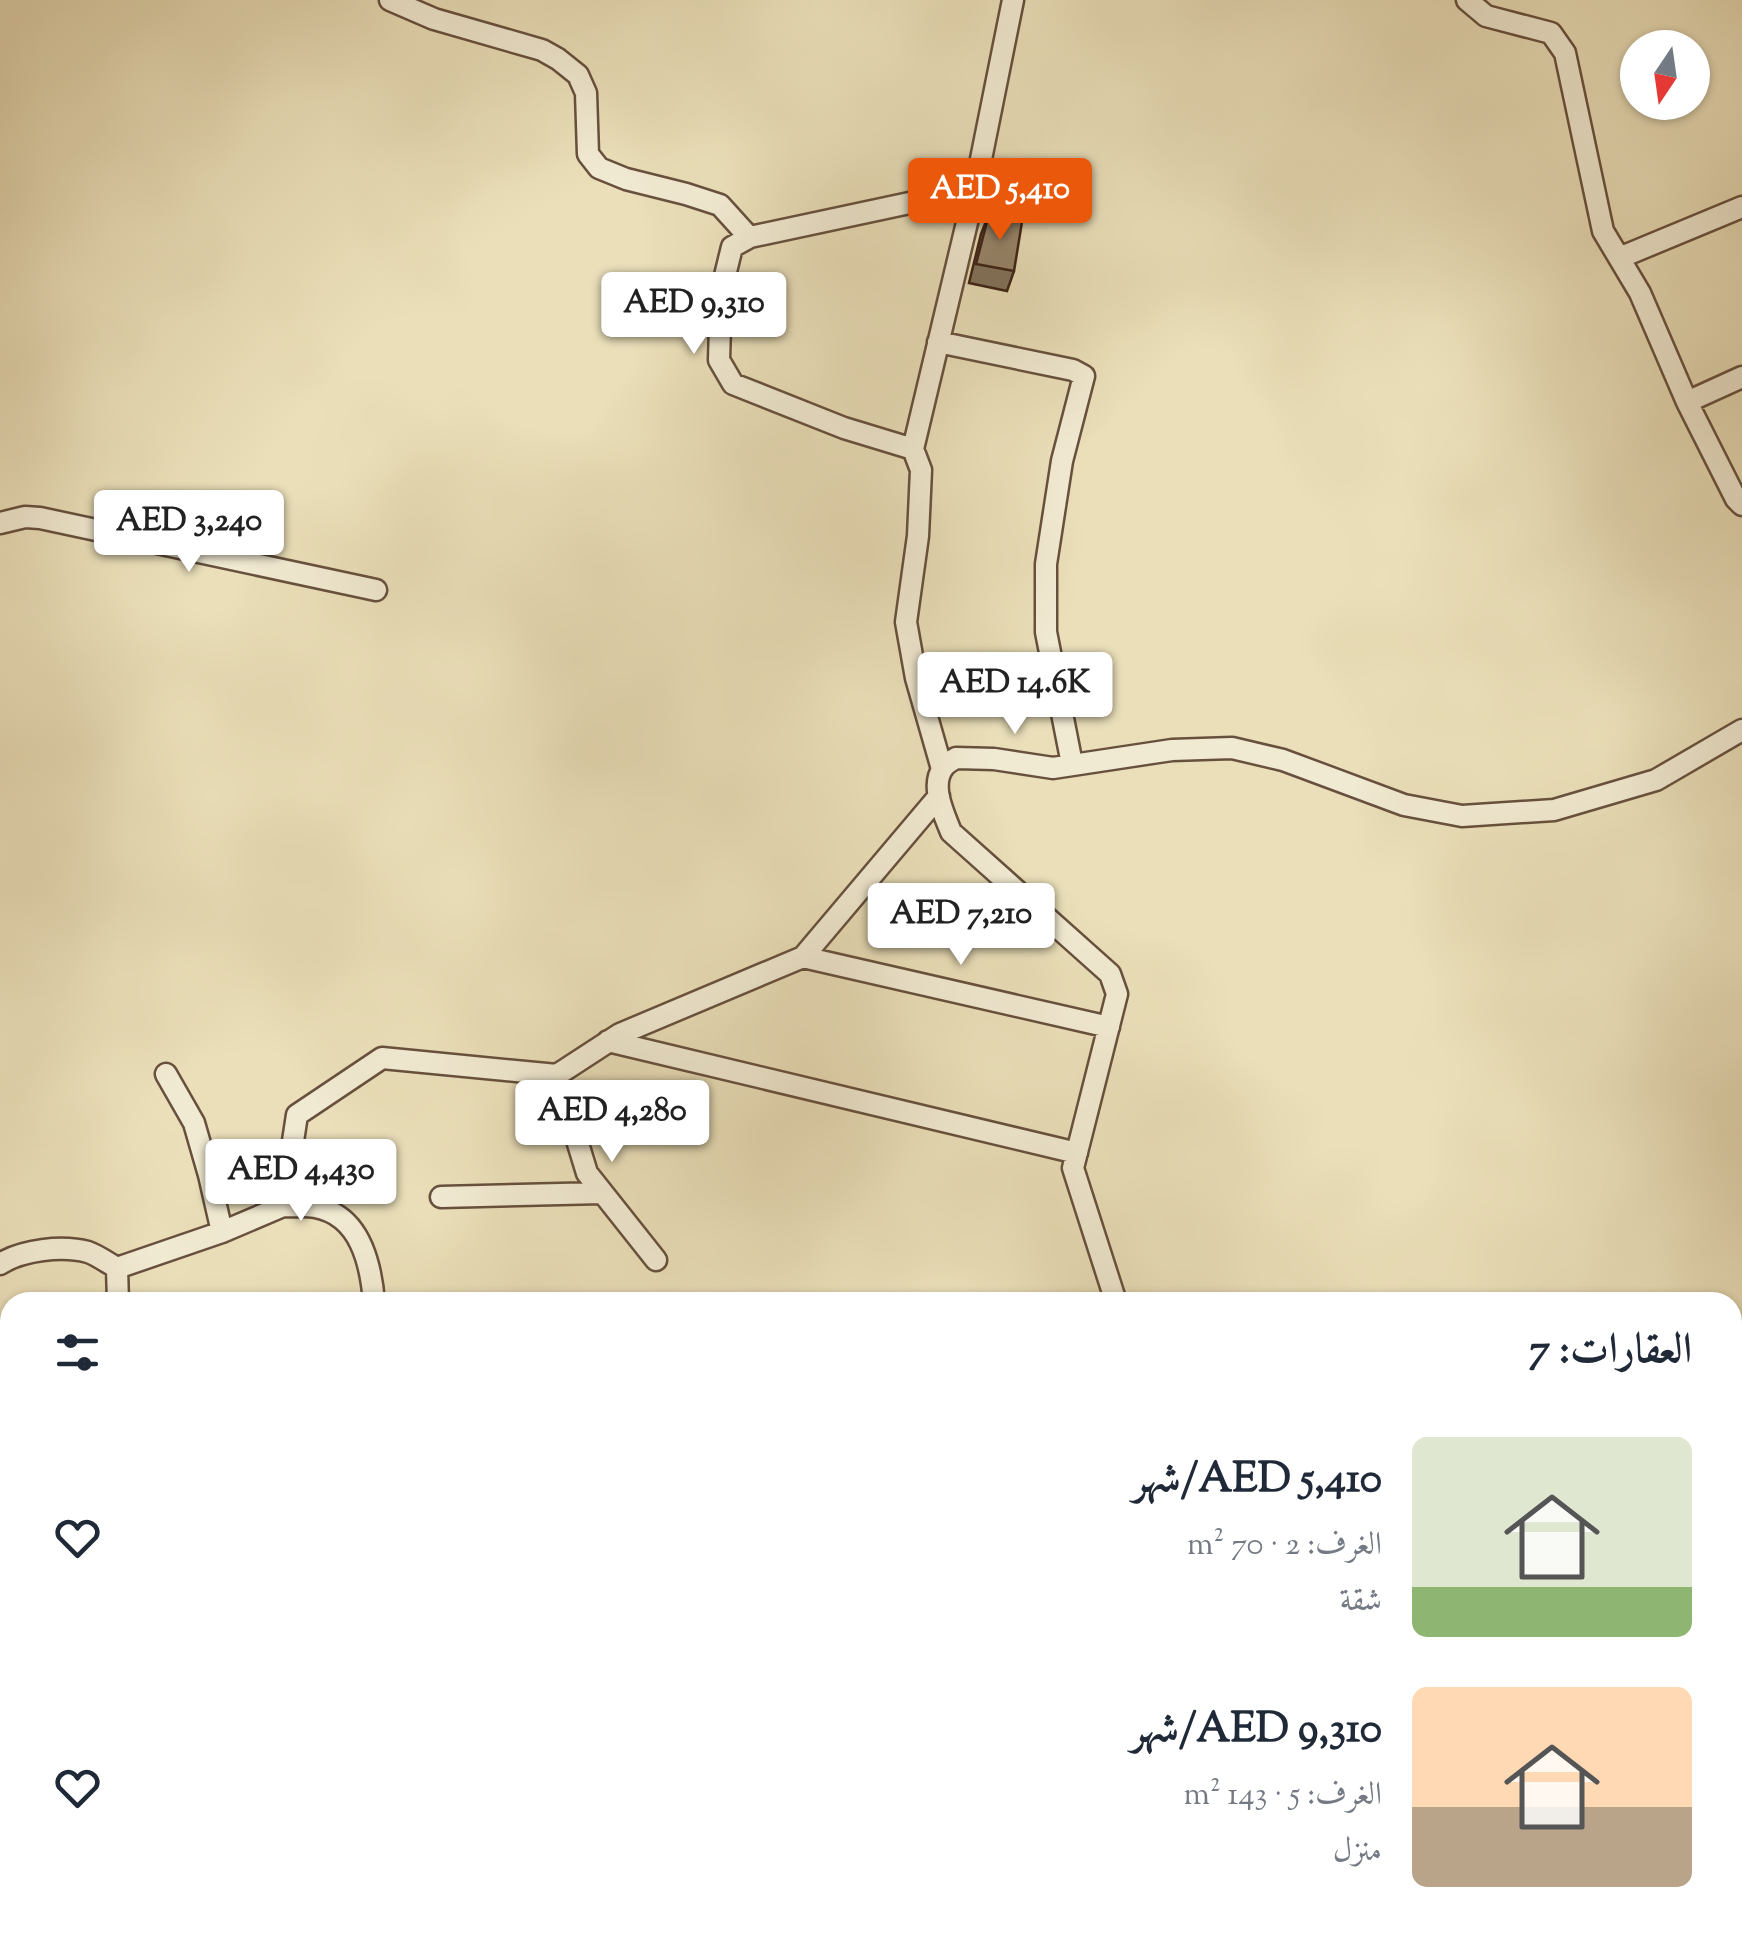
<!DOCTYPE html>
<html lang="ar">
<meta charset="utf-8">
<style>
:root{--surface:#fff;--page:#f6f6f7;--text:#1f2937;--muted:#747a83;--accent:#ea580c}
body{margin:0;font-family:"Sorts Mill Goudy",Amiri,serif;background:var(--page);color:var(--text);direction:rtl;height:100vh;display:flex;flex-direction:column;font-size:38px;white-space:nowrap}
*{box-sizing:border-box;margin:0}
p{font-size:32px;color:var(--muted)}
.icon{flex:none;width:55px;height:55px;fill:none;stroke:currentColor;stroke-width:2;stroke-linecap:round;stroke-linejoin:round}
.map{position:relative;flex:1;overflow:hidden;direction:ltr}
.sheet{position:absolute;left:0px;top:1292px;width:1742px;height:642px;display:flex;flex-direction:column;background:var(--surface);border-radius:30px 30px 0 0;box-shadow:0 2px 8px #0004;direction:rtl}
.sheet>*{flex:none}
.needle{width:65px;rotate:193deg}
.fabs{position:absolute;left:1620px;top:30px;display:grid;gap:20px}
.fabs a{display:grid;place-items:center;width:90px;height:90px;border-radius:50%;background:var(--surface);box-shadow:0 2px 8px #0004;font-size:50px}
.price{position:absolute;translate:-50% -85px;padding:0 22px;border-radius:10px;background:#fff;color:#222;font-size:32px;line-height:65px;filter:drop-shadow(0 2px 5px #0008)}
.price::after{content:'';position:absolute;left:50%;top:60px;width:30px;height:22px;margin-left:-15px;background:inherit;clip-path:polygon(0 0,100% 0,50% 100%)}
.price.selected{background:var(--accent);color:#fff}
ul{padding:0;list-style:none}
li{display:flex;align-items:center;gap:30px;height:250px;padding:0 50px}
li span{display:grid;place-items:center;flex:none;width:280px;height:200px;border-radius:15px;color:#555}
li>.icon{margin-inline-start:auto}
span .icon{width:120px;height:120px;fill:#fffc;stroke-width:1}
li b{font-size:42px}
h2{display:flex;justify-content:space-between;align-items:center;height:120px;padding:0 50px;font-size:42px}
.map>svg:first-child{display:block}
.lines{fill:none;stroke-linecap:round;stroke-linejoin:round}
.minor-casing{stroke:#67503d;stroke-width:25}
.major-casing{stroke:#3b2114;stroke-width:30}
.minor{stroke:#f1ead2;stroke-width:20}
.major{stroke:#eadfb9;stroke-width:25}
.wall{fill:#81725b;stroke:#3b2114;stroke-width:2.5}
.building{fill:#96846a;stroke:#3b2114;stroke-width:2.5}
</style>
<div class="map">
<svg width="1742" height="1934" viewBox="0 0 1742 1934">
<rect width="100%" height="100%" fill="#eadfb9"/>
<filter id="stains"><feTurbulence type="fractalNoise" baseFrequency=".002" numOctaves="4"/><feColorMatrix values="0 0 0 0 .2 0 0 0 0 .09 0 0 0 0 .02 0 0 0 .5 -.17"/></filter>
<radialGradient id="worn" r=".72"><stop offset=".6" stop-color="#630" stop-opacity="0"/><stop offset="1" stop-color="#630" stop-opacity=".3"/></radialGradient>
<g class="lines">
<g class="minor-casing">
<path id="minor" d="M390 0 434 19 542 50 558 59 578 75 586 93 588 154 599 168 626 179 686 194 720 205 749 237
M1467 0 1486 16 1551 33 1565 53 1603 231 1640 293 1687 402 1736 499 1742 505
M1619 258 1742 207
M938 342 1073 370 1084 376 1062 461 1046 564V632L1072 764
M1687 402 1742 377
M913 449 975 189
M0 523 25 517 40 518 376 590
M942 769 916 678 906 622 918 536 921 470 913 449 844 428 733 384 719 360 721 292 732 247 750 237 975 189 1013 0
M803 957 1109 1027
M608 1041 1077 1153
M166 1074 194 1123 209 1175 222 1232
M557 1075 587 1173 656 1260
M441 1197 602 1193
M283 1206C293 1207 305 1205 315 1207 361 1215 371 1265 374 1302
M0 1264C22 1250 62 1245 88 1252 97 1255 108 1263 117 1268L222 1232 283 1206 297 1115 382 1058 557 1075 620 1034 803 957 939 796
M117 1268 118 1302
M1116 1302 1073 1168 1117 994 1110 974 951 832C944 814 930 786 943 768 946 763 951 761 956 758L994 759 1053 768 1172 750 1232 748 1283 760 1404 805 1462 816 1554 810 1656 780 1742 730
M0 1378 10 1380
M1732 1461 1742 1457
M0 1602 10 1605
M1732 1629 1742 1624
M1732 1766 1742 1762
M0 1846H10
M1735 1888 1742 1919
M226 1925 227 1934
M345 1925 346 1934
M428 1925 429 1934
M974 1925 977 1934
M1144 1925 1147 1934
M1286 1925 1293 1934
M1448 1925 1455 1934
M1683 1925 1686 1934
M54 1930 169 1925
M1258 1934 1271 1925
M1592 1934 1619 1925"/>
</g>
<g class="major-casing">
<path id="major" d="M0 1740 10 1745
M53 1925 55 1934"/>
</g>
<use href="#minor" class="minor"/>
<use href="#major" class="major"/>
</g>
<path class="wall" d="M989 214 1014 271 1007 291 969 283 981 234Z"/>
<path class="building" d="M989 214 1022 222 1014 271 976 264Z"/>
<rect width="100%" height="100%" filter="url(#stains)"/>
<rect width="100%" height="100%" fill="url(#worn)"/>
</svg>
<div class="fabs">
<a><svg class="needle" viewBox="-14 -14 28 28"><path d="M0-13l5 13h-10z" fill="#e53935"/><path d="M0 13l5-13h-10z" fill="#747a83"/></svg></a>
</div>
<b class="price selected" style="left:1000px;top:243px">AED 5,410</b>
<b class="price" style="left:694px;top:357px">AED 9,310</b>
<b class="price" style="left:189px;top:575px">AED 3,240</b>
<b class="price" style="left:1015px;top:737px">AED 14.6K</b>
<b class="price" style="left:961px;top:968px">AED 7,210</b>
<b class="price" style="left:612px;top:1165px">AED 4,280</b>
<b class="price" style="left:301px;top:1224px">AED 4,430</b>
<section class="sheet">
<h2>العقارات: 7<svg class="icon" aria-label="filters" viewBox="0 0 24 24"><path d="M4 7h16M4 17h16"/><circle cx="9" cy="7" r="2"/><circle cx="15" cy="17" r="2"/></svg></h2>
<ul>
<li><span style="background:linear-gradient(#dfe7d0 75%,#8fb573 0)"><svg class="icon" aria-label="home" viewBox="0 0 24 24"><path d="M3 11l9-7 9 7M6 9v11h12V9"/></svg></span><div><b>AED 5,410/شهر</b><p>الغرف: 2 · 70 m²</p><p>شقة</p></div><svg class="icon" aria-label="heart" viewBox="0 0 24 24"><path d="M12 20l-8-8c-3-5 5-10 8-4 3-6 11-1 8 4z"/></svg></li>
<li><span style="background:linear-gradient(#ffd9b3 60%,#b9a48a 0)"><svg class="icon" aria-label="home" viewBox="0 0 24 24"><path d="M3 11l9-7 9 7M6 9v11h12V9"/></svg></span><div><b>AED 9,310/شهر</b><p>الغرف: 5 · 143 m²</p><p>منزل</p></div><svg class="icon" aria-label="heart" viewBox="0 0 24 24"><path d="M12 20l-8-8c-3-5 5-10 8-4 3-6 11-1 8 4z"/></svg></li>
</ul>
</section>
</div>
